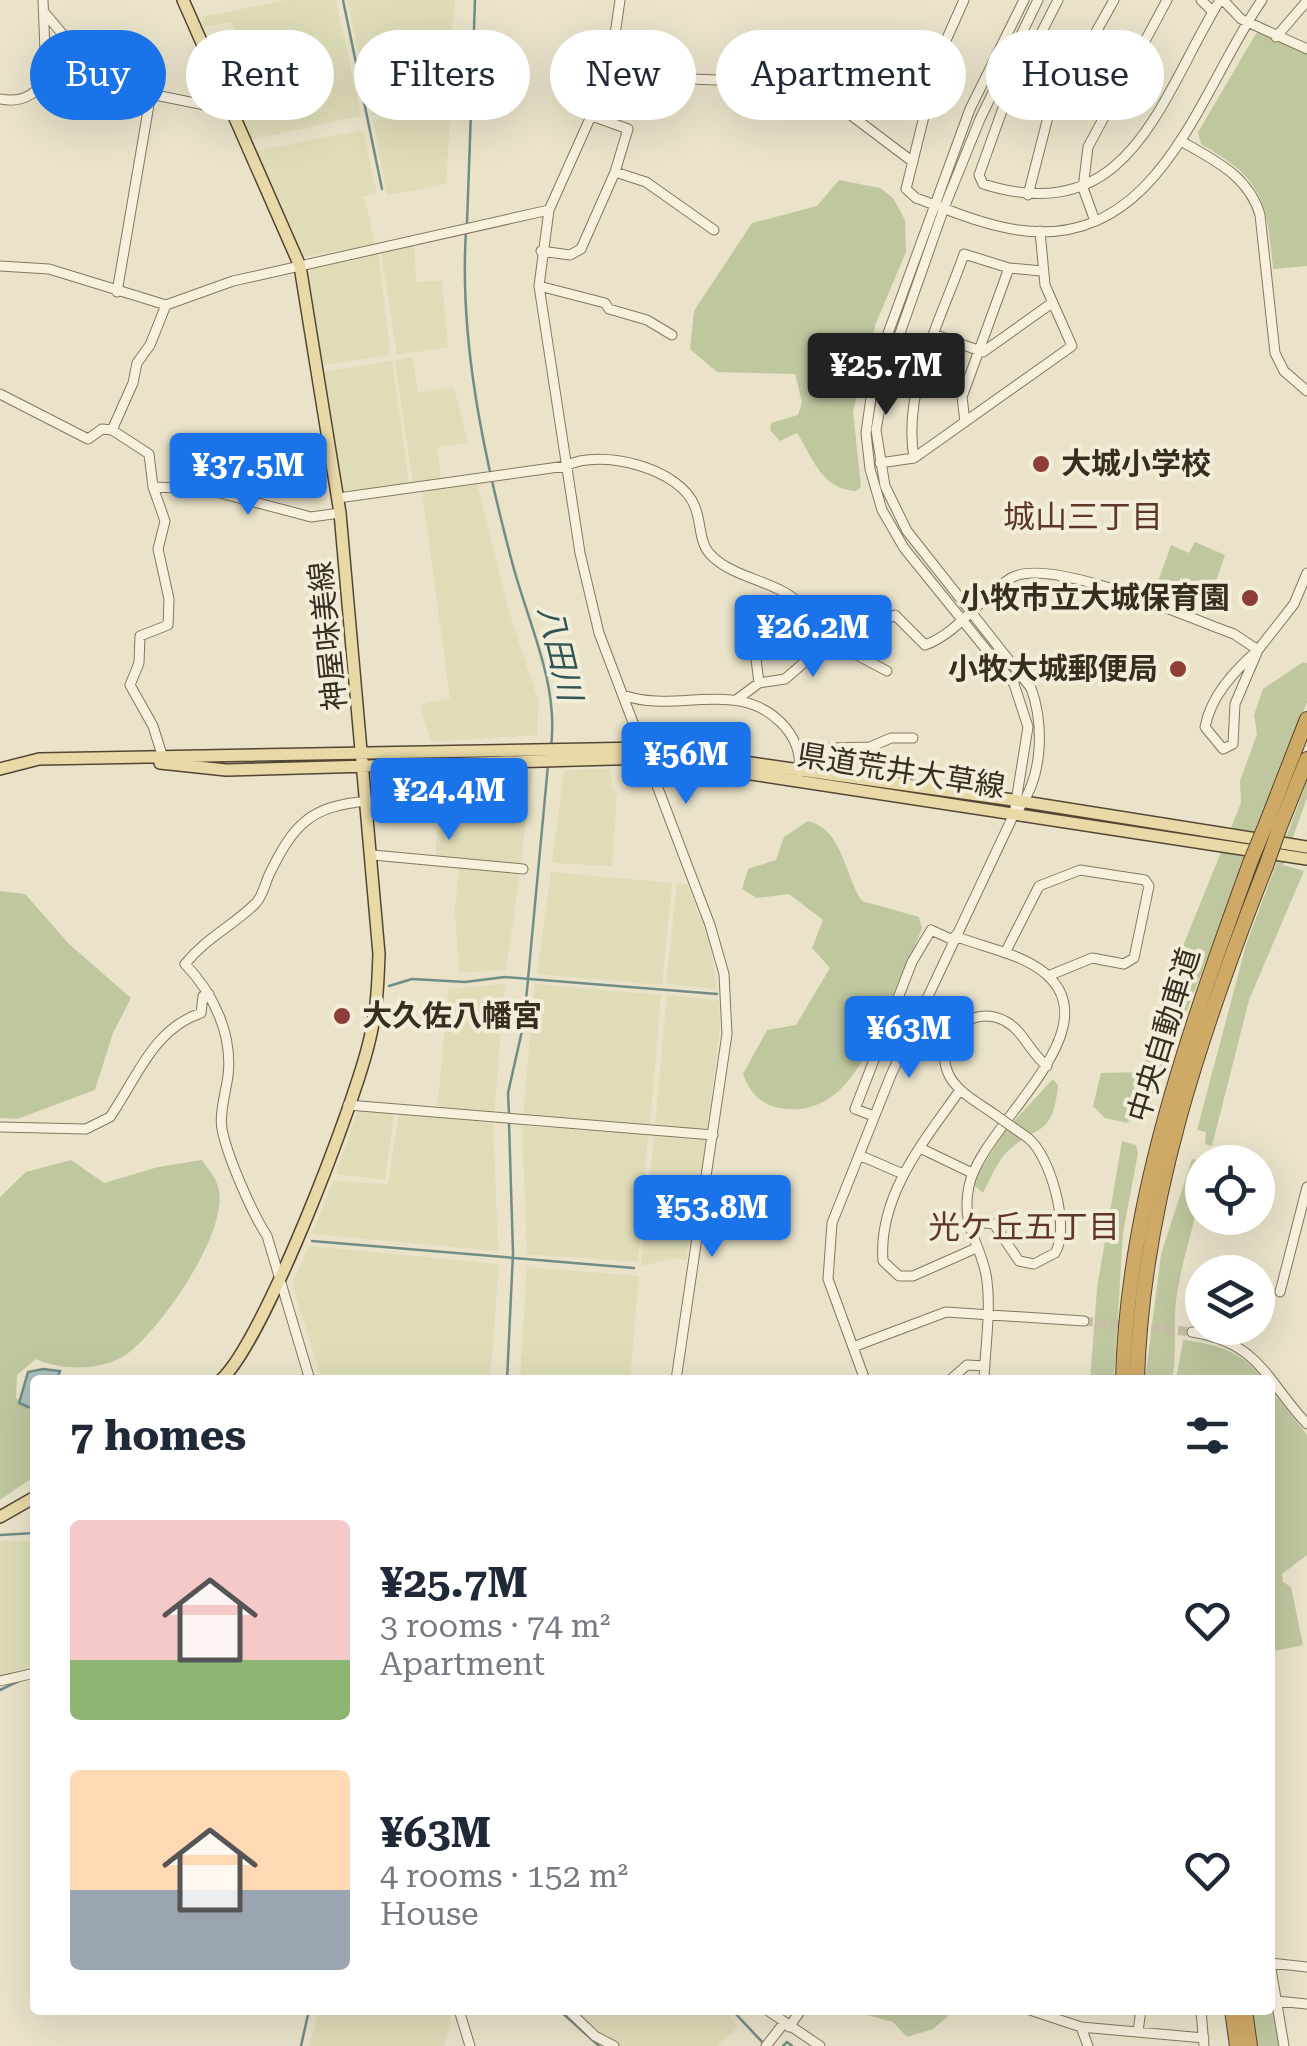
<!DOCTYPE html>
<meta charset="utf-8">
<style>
:root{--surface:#fff;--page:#f2f2f3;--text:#1f2937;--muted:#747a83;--accent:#1a73e8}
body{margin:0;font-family:"Roboto Serif","Noto Sans JP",serif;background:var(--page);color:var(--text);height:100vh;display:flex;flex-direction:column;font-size:38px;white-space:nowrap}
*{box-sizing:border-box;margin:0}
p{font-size:32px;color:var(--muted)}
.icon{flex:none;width:55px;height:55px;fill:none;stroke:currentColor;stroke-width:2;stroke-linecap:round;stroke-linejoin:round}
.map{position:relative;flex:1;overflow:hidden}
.details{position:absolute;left:30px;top:1375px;width:1245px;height:640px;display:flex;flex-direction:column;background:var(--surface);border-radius:10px;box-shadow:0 10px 40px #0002}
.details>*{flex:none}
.banner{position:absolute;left:30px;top:30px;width:1248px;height:90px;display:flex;gap:20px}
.fabs{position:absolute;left:1185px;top:1145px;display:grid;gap:20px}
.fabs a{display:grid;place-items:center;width:90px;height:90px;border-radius:50%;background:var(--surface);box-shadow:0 10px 40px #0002;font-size:50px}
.price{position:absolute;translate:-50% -85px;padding:0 22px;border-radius:10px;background:var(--accent);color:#fff;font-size:32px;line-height:65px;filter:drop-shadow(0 2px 5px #0008)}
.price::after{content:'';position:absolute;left:50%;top:60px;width:30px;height:22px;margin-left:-15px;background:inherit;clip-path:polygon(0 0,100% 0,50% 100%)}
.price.selected{background:#222;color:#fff}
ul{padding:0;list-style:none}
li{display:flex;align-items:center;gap:30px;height:250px;padding:0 40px}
li span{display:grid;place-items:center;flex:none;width:280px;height:200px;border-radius:10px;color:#555}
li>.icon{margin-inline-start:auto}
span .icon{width:120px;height:120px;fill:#fffc;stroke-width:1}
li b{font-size:42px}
h2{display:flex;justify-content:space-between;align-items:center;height:120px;padding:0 40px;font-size:42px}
.pill{padding:0 35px;border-radius:45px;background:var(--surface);box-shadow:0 10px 40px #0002;font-size:35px;line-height:90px}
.pill.selected{background:var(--accent);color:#fff}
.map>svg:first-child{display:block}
.farmland{fill:#dfdcb8}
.green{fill:#bfc79f}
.water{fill:#aabfbb;stroke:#718d88;stroke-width:2.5}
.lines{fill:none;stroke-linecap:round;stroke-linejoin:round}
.stream{stroke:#718d88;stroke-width:2.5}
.minor-tunnel{stroke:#c6bfa8;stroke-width:9;stroke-dasharray:9 4.5;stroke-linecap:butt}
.minor-casing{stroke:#857760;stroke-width:11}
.major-casing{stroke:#534534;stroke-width:14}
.highway-casing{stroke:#534534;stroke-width:16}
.minor{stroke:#f6f0dd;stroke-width:9}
.major{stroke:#e8d9a7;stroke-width:11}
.highway{stroke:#cfa966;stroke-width:14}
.minor-bridge-casing{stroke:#857760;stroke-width:11;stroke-linecap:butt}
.highway-bridge-casing{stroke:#534534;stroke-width:16;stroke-linecap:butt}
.minor-bridge{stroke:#f6f0dd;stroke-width:9}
.highway-bridge{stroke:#cfa966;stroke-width:14}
.poi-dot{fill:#8d3e37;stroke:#f2edd9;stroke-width:4}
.labels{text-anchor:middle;stroke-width:8;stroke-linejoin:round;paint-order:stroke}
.poi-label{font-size:30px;font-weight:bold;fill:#372e22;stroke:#f2edd9;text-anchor:start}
.street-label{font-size:30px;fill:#372e22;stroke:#f2edd9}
.neighbourhood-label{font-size:32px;fill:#5f3726;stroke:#f2edd9}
.water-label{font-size:32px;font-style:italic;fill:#335455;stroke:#f2edd9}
</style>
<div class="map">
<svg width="1307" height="2046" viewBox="0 0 1307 2046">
<rect width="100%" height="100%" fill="#eae3ca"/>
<path class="farmland" d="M286 0H336L361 116 251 140 222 77 248 66 232 22 203 27 202 17Z
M347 0H455L446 99 372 115Z
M451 104 446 184 387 195 373 121Z
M363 130 377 193 360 197 365 200 375 244 304 257 256 151Z
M414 244 416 282 442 281 448 347 397 355 381 251Z
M378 253 391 355 322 365 308 274 314 265Z
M412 357 418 393 454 387 468 443 437 447 441 478 413 483 395 360Z
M392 361 409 483 342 491 323 372Z
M477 483 511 618 538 699 537 735 431 742 420 705 450 698 422 490Z
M611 769 612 788 617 793 612 866 552 863 564 770Z
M533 771 520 867 435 860 441 774Z
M459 866 520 872 506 970 459 973 455 908Z
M551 872 672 883 662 985 537 974Z
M677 883 687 884 710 944 717 989 666 984Z
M505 984 494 1114 437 1110 449 989Z
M535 984 661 995 650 1127 523 1116Z
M667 995 719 1000 720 1028 707 1131 655 1126Z
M358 1109 394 1114 385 1180 336 1174Z
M399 1113 493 1123 498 1251 312 1234 333 1181 388 1184Z
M522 1126 648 1135 638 1262 527 1254Z
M654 1136 706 1140 686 1260 674 1258 641 1266Z
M309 1246 499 1264 490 1380 321 1377 292 1284Z
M527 1267 639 1276 630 1380H520Z
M0 1541H35V1670L0 1678Z
M319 2010H448L451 2022 444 2046H309Z
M571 2010H725L738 2027 718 2046H620Z"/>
<path class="green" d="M1257 32 1307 54V266L1273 269C1267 200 1263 179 1201 144L1198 132Z
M839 180 880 188 893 198 905 220 906 252 876 323 853 411 861 487 856 491C821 489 813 458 797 433L780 441 770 430 771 423 798 415 802 402 795 374 717 372 690 349 694 311 752 223 817 206Z
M1195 542 1225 555 1204 615 1154 593 1171 545 1189 553Z
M1303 662 1307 663V702L1146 1116 1136 1114 1128 1123 1135 1105 1127 1123 1105 1118 1093 1106 1101 1073 1141 1072 1172 973 1241 803 1240 781 1257 734 1254 715 1263 689Z
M1307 781V798L1283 865 1304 871 1249 1000 1212 1146 1205 1144 1206 1132 1197 1130 1246 945Z
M808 821C843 829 844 875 862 901L919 917 922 928C915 948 905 966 897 985 876 1033 850 1121 780 1108 760 1104 750 1093 743 1074L767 1030 796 1025 830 968 812 948 823 920 789 894 757 898 742 889 748 869 776 860 784 837Z
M0 891 25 894 69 944 131 998 113 1033 95 1090 17 1119 0 1118Z
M1053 1079 1058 1085C1053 1138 1037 1124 1008 1151 997 1161 990 1180 983 1193L972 1183 1005 1131Z
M1122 1141 1136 1145 1138 1153 1123 1233 1114 1380H1090L1097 1288Z
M1192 1159 1208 1162H1202C1202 1208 1184 1249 1177 1294 1172 1322 1178 1351 1172 1380H1145L1161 1254Z
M71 1160 104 1183 158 1167 202 1160C207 1168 216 1178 218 1187 231 1230 160 1330 127 1354 102 1371 62 1371 36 1359L17 1375 16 1398 35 1415V1476L0 1500V1197L26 1172Z
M1183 1340C1217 1344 1243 1352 1264 1380H1176Z
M1270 1388 1307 1435V1555L1282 1574 1283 1582 1291 1587 1303 1645 1270 1652Z
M1270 1985 1279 2046H1257L1252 2010H1270Z
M848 2010H945L948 2016 933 2029 907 2037 893 2022Z"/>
<path class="water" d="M43 1369 60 1371 57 1380H35V1410L19 1403 28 1372Z"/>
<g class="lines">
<path class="stream" d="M343 0 382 189
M467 223 475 0
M466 231C459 341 484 456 512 562 528 623 559 683 551 747
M389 986 412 979 465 982 505 977 717 994
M509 1114 508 1093 524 1022 548 765
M312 1241 634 1268
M507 1380 513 1253 509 1122
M0 1535 35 1533
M0 1690 21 1680
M559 2010 599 2046
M732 2010 765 2045
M301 2046 309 2010
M783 2046 787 2042 792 2046"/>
<path class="minor-tunnel" d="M1084 1321 1192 1332"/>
<g class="minor-casing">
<path id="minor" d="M620 0 609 76 549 210 539 286 580 553 599 633 710 925 724 974 727 1034 676 1380
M964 0 939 56 906 189 916 198C949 210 983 225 1018 230 1160 251 1199 90 1262 0
M1058 0 1003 108 979 175 983 184C1130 230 1159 100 1220 0
M1201 0 1213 12
M1223 0 1241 19 1307 49
M44 12 105 85 205 105 224 95
M1276 37 1307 1
M609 76 796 83 815 88 913 162
M0 99C20 103 36 96 46 77L43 0
M1181 141C1214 160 1249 176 1260 215L1275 353 1284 371 1307 391
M615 172 646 182 714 230
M1028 195 1048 117 1114 0
M1095 221 1083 188 1088 147 1167 0
M541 251 570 255 581 249 615 172 628 129 592 116
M0 266 49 269 166 305 233 281 549 210
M539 286 605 303 609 309 647 320 672 335
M117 292 151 93
M936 335 983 352 1052 303
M0 394 88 439 102 429 112 430 149 454 153 487 165 521 158 549 169 599 168 625 140 636 139 663 130 685 153 726 163 758
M965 422 962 397 1009 268
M112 430 133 383 137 363 150 345 166 305
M914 458C902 388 942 318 964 254L1009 268 1042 271
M880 463 914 458 1072 346 1045 285 1040 231
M153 487 205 489 311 517 340 513
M338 498 566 466C600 448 681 468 695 507 702 524 698 544 713 557 733 576 766 580 789 595 811 609 825 633 852 637L895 615 925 645C957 634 982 596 1011 578 1049 555 1189 618 1234 634L1258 650 1294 604 1307 573
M1258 650 1235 704 1233 744 1223 749 1205 727C1211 696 1234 671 1258 650Z
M814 654 830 629
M759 683 754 643 764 629 762 623
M623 695C659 708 695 696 732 700 769 703 804 734 799 772
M736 700 759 683 785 679 814 654 838 645 887 671
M799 749 870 747 891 738H913
M1020 807C1043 775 1044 724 1031 688L907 531 885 486 876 430 886 373 944 208 980 119 1038 0
M373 855 523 869
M955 936C985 948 1021 953 1046 974 1113 1032 980 1127 969 1186 960 1229 983 1245 987 1281 991 1312 985 1348 984 1380
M1005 953 1039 886 1080 870 1145 880 1149 886 1134 958 1124 964 1092 958 1048 976
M960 1090C925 1140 878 1195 883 1261L899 1276H913L974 1249
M348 1105 713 1135
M994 1114C979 1103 956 1092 948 1073 933 1037 971 1003 1005 1021 1023 1030 1030 1053 1047 1066
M874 1116 855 1109 912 962 931 930 953 940
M0 1127 86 1129 110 1117C137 1078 153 1029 201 1013L203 996 209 994
M920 1148 972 1173
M859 1155 903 1174
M968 1221 994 1224 1019 1261 1034 1264 1055 1253C1071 1228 1050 1155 1028 1138
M1280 1292 1307 1187
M1192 1332C1260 1343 1266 1380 1307 1424
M853 1347 946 1312 1084 1321
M310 1380 267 1236C252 1213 227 1156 222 1129 219 1114 226 1091 228 1076 233 1034 213 993 185 964 207 937 233 926 256 903 263 895 265 884 269 875 294 823 311 806 368 801
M865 1380 828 1279 832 1223 891 1075 1014 814 1028 727 1014 684 904 548 882 510 870 469 866 433 875 369 970 109 1024 0
M950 1380 967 1365 985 1366
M0 1681 35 1673
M1270 1963 1284 2046
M1270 1963 1307 1967
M1277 2001 1307 2004
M459 2010 470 2046
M568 2010 595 2036 614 2046
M767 2010 820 2046
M1030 2010 1081 2027 1204 2038
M1201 2010 1204 2046
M789 2027 801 2010
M1081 2027 1088 2046
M1138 2031 1141 2010
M766 2046 784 2023"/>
</g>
<g class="major-casing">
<path id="major" d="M183 0 300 266 340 513 379 954C378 982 377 1010 370 1038 356 1101 264 1341 221 1380
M160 763 226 770 647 758 1307 859
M0 769 39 759 644 748 1013 800 1307 847
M0 1517 35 1497"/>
</g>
<g class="highway-casing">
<path id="highway" d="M1266 824 1307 719
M1279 829 1307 759
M1123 1380C1127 1202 1190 1028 1250 863
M1137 1380C1142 1203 1202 1029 1266 866
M1232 2010 1237 2046
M1245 2010 1250 2046"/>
</g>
<use href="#minor" class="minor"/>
<use href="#major" class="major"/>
<use href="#highway" class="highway"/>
<g class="minor-bridge-casing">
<path id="minor-bridge" d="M994 1114 1028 1138"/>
</g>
<g class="highway-bridge-casing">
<path id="highway-bridge" d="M1250 863 1266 824
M1266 866 1279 829"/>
</g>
<use href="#minor-bridge" class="minor-bridge"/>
<use href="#highway-bridge" class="highway-bridge"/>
</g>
<g class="poi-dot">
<circle cx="1041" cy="464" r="10"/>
<circle cx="1250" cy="598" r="10"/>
<circle cx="1178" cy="669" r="10"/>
<circle cx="342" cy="1016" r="10"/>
</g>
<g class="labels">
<g class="poi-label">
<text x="1061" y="474">大城小学校</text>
<text x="1230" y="608" text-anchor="end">小牧市立大城保育園</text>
<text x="1158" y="679" text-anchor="end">小牧大城郵便局</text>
<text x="362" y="1026">大久佐八幡宮</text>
</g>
<g class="street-label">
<text transform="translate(328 636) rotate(-96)" y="10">神屋味美線</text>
<text transform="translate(901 771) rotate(9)" y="10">県道荒井大草線</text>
<text transform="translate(1164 1035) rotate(-73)" y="10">中央自動車道</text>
</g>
<g class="neighbourhood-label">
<text x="1083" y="528">城山三丁目</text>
<text x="1024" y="1238">光ケ丘五丁目</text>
</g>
<g class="water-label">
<text transform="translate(560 653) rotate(77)" y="11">八田川</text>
</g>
</g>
</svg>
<div class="fabs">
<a><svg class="icon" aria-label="locate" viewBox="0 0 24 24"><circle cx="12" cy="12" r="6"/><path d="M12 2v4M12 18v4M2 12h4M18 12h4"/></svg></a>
<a><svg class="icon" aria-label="layers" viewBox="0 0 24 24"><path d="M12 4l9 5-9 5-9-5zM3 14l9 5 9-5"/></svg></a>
</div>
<b class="price selected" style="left:886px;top:418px">¥25.7M</b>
<b class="price" style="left:248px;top:518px">¥37.5M</b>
<b class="price" style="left:813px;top:680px">¥26.2M</b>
<b class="price" style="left:686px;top:807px">¥56M</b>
<b class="price" style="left:449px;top:843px">¥24.4M</b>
<b class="price" style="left:909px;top:1081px">¥63M</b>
<b class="price" style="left:712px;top:1260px">¥53.8M</b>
<div class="banner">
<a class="pill selected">Buy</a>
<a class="pill">Rent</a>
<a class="pill">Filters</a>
<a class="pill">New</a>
<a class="pill">Apartment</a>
<a class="pill">House</a>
</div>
<section class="details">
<h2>7 homes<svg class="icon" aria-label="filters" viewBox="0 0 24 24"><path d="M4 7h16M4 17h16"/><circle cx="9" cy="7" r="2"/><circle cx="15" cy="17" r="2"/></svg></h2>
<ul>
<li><span style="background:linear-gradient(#f6c9c9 70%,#8fb573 0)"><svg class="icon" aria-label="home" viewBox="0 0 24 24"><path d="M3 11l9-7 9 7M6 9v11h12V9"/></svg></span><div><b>¥25.7M</b><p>3 rooms · 74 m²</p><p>Apartment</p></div><svg class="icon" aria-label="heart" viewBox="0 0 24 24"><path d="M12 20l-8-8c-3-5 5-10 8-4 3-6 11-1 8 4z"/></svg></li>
<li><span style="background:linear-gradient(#ffd9b3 60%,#9aa5b1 0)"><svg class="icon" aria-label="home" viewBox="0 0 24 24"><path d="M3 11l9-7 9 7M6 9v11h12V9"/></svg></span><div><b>¥63M</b><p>4 rooms · 152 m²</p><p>House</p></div><svg class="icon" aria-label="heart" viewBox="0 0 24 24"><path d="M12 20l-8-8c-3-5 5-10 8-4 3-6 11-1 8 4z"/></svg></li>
</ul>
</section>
</div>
